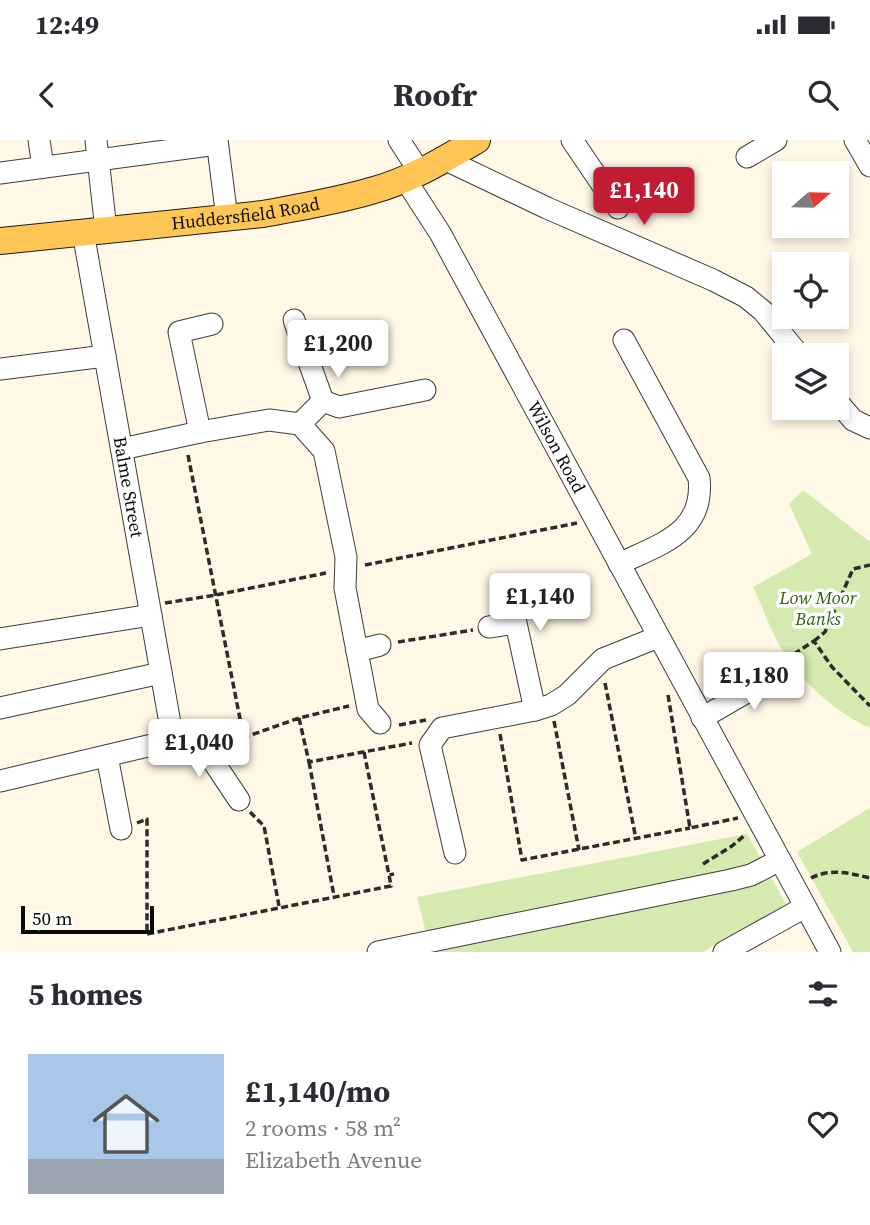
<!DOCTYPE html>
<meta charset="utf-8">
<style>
:root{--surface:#fff;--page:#f7f7f7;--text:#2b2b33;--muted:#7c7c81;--line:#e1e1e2;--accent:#c01c34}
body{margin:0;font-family:"Source Serif 4",serif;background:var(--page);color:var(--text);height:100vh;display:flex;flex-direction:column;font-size:26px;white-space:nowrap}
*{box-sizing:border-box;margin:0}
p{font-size:23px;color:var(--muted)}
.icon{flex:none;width:38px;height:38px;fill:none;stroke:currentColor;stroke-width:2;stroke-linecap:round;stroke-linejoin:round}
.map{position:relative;height:812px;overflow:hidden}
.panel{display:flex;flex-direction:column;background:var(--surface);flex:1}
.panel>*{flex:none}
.needle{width:46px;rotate:70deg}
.tools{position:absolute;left:772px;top:21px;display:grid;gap:14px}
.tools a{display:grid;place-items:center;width:77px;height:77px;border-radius:0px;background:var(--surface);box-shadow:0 4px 10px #0003;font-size:35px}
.scale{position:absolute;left:21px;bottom:18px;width:133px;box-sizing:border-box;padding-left:7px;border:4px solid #0a0a0a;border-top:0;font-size:19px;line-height:24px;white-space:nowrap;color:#0a0a0a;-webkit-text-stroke:5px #fff;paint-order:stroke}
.price{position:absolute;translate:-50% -60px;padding:0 16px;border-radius:7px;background:#fff;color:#222;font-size:23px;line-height:46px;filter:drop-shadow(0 2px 4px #0008)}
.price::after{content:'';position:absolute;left:50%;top:42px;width:21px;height:16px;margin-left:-10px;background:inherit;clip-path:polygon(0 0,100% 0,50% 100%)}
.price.current{background:var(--accent);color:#fff}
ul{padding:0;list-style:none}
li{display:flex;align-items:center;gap:21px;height:175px;padding:0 28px}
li+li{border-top:2px solid var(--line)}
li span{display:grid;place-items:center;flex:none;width:196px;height:140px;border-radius:0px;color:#555}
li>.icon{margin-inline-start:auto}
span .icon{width:84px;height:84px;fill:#fffc;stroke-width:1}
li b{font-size:30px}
h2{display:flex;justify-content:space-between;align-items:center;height:84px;padding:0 28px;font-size:30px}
.status{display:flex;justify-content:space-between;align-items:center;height:49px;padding:0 35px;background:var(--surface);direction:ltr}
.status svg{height:19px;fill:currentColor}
header{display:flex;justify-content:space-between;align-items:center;height:91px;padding:0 28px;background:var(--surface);font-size:32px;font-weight:700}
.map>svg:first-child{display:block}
.green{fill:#d4eaaf}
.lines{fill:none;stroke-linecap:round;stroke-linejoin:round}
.minor-casing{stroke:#3d3d3d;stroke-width:23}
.major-casing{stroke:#1b1b1b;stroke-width:28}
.path{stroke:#2c2c2c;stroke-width:3.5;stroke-dasharray:7 3.5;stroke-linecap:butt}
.minor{stroke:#fff;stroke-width:21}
.major{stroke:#ffc656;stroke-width:26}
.labels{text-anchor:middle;stroke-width:7;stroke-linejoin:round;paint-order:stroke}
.street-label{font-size:18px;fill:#0a0a0a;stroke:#fff}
.park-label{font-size:18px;font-style:italic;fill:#2f6318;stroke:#fff}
</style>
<div class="status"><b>12:49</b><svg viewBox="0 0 49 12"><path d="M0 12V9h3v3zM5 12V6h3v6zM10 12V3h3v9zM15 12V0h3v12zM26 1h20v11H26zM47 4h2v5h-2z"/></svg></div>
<header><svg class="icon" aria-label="back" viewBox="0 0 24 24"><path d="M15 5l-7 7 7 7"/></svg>Roofr<svg class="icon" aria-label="search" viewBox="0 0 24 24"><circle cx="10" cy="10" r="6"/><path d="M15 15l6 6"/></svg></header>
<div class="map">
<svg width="870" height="812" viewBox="0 0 870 812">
<rect width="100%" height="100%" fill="#fff8e6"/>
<path class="green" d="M803 350 870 402V588C833 571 798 539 778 503 769 485 762 466 753 447L812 414 789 364Z
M870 668V812H853L797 712Z
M747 694 786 764 703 812H431L417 757Z"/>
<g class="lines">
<g class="minor-casing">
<g id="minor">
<path d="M39 0 43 27"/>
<path d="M96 0 106 90"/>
<path d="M217 0 227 78"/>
<path d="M399 0 419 31"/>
<path d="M572 0 618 68"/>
<path d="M855 0 870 26"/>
<path d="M747 17 776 0"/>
<path d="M444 19 547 68 713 140 746 157 763 171 799 215"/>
<path d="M0 33 217 4"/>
<path id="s1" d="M405 39 440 93 830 812"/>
<path id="s2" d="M83 92 173 600"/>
<path d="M294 180 323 261 300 284"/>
<path d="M0 229 105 216"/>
<path d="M836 260 853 280 870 288"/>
<path d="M323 261 339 267 425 250"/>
<path d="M200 292 179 192 212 184"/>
<path d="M122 309 200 292 269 280 300 284 324 311 346 417 345 448 368 569 380 583"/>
<path d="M619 424C660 404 705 393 699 338L624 200"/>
<path d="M489 487 516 483 535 570"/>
<path d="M0 499 151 475"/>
<path d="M357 511 380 505"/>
<path d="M0 568 161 533"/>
<path d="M702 578 785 530"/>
<path d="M173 600 211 618 239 660"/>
<path d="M107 616 121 689"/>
<path d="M0 641 173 600"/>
<path d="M455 713 430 605 442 588 535 570 551 565 567 555 603 519 658 497"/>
<path d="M378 812 731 740 751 735 780 720"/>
<path d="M724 812 805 767"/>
</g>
</g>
<g class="major-casing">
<g id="major">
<path id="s3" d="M0 101 263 74C300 67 338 61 374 50 411 40 445 19 477 0"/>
</g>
</g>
<path class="path" d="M188 315 244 599
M365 425 577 383
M165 463 216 455 326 433
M814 501 825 492 853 429 870 425
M398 502 473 490
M794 514 814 501 832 527 870 566
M605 543 636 699
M668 555 690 688 738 678
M299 578 309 622 412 603
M554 581 579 710
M399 585 426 580
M500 594 522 720 690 688
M223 605 299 578 349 566
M364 612 389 735 394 734
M309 622 334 756
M250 672 264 686 279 766
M137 683 147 679V794L391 746 389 735
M703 724 732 706 745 695
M811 738C831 728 849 733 870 738"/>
<use href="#minor" class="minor"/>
<use href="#major" class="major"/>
</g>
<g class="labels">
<g class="street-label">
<text dy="6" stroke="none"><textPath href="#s3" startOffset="247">Huddersfield Road</textPath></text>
<text dy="6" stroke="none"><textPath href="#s1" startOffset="308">Wilson Road</textPath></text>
<text dy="6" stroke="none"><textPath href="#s2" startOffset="259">Balme Street</textPath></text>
</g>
<g class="park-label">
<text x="818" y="464">Low Moor<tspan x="818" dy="21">Banks</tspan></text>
</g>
</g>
</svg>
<div class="tools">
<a><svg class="needle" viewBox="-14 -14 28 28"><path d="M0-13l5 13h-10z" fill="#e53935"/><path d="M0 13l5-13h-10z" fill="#7c7c81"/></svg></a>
<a><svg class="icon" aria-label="locate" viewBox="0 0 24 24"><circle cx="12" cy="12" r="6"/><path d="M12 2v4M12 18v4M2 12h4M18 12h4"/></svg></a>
<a><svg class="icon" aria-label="layers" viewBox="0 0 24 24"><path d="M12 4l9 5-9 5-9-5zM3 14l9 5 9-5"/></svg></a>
</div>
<div class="scale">50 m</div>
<b class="price current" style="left:644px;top:87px">£1,140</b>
<b class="price" style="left:338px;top:240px">£1,200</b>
<b class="price" style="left:540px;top:493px">£1,140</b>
<b class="price" style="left:754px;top:572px">£1,180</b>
<b class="price" style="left:199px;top:639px">£1,040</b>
</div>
<section class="panel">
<h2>5 homes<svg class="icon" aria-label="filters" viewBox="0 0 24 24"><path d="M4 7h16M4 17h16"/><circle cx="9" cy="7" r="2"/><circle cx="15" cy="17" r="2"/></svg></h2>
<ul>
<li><span style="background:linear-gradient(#a9c7e8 75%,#9aa5b1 0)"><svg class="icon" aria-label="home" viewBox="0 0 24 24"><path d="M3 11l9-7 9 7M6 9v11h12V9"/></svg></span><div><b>£1,140/mo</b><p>2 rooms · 58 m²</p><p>Elizabeth Avenue</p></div><svg class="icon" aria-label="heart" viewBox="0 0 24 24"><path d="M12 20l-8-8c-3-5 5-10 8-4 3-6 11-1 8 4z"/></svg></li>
</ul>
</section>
